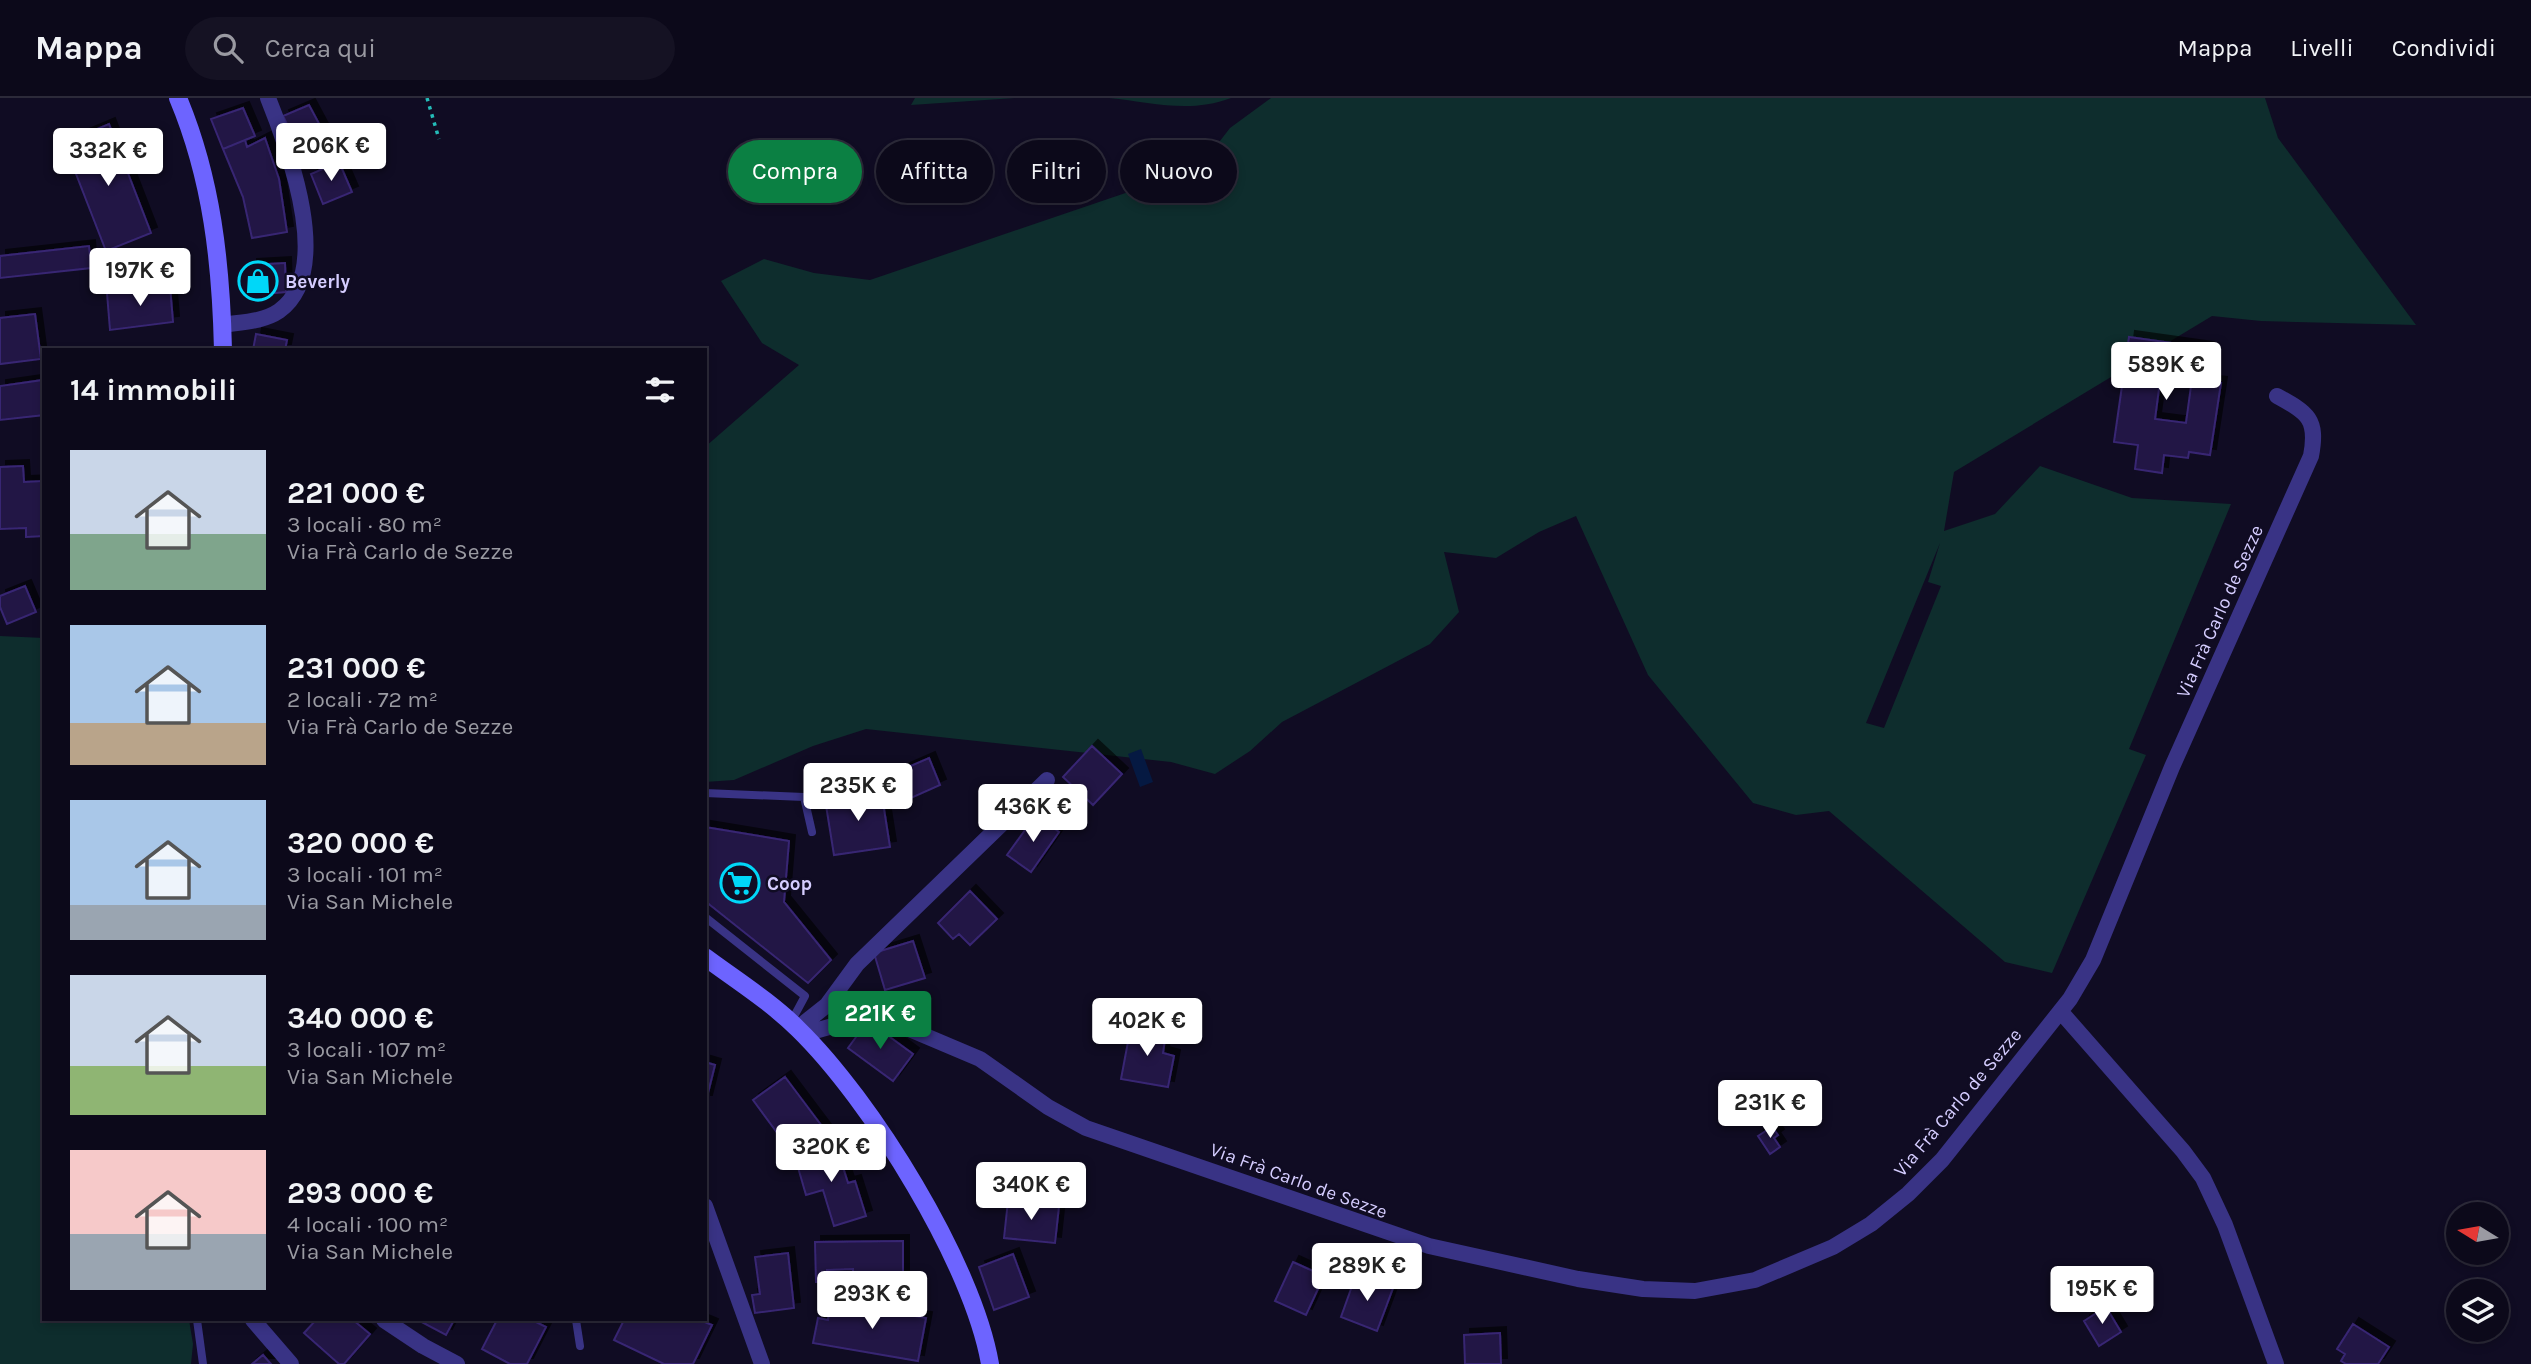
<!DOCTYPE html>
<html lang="it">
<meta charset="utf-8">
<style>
:root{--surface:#0c091a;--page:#151223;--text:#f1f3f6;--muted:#9a9aa2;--line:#2c2a39;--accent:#0b8043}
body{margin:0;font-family:Karla,sans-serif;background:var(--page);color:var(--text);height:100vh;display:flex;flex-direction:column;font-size:26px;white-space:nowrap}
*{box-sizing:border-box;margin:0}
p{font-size:23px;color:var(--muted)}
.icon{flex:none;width:38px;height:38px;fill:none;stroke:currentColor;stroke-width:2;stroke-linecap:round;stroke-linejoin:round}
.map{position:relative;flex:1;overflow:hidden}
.panel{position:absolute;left:42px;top:250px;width:665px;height:973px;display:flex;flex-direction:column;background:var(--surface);border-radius:0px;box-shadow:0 4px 10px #0003,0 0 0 2px var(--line)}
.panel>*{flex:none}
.guide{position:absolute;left:728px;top:42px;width:665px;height:63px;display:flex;gap:14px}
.needle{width:46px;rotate:281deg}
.fabs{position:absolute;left:2446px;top:1104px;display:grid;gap:14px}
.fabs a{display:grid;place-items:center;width:63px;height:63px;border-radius:50%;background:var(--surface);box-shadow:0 4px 10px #0003,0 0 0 2px var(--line);font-size:35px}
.price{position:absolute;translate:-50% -60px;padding:0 16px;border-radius:7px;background:#fff;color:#222;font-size:23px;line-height:46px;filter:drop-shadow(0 2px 4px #0008)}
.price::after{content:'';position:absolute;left:50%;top:42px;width:21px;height:16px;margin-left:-10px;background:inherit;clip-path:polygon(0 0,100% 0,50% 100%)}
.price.selected{background:var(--accent);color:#fff}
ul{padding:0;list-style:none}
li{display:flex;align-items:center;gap:21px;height:175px;padding:0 28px}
li span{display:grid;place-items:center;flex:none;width:196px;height:140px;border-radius:0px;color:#555}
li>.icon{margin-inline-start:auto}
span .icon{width:84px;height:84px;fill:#fffc;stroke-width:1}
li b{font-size:30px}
h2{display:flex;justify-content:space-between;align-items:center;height:84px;padding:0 28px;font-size:30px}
.tag{padding:0 24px;border-radius:32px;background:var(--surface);box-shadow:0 4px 10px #0003,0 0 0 2px var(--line);font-size:24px;line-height:63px}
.tag.selected{background:var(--accent);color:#fff}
header{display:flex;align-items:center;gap:42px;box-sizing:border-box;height:98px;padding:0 35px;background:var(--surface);border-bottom:2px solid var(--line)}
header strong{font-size:33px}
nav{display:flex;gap:38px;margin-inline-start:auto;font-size:24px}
.search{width:490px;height:63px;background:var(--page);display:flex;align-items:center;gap:18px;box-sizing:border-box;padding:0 24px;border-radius:38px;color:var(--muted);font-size:26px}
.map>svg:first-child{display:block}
.green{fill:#0e2d2d;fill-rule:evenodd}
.water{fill:#051942}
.building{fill:#211645;stroke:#382673;stroke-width:2;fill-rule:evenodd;filter:url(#shadow)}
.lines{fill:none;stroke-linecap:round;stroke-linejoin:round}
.path{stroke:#24bcb8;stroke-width:3.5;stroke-dasharray:3.5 5;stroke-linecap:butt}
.service{stroke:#393385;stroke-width:8}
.minor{stroke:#393385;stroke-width:16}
.secondary{stroke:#6d64ff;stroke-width:18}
.labels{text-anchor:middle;stroke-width:5;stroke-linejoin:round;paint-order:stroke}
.poi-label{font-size:19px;font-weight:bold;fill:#d5cdff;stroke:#100c23;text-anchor:start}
.street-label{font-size:19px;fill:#d5cdff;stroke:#100c23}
</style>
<header>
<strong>Mappa</strong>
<div class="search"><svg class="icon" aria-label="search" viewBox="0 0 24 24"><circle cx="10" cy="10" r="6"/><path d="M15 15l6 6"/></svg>Cerca qui</div>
<nav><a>Mappa</a><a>Livelli</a><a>Condividi</a></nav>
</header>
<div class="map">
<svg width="2531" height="1266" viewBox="0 0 2531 1266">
<defs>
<filter id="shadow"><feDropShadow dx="6" dy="-6" stdDeviation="0" flood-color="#0009"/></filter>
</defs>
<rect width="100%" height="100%" fill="#100c23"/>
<path class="green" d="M915 0H1015L911 7Z
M1109 0H1231C1189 16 1151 4 1109 0Z
M1271 0H2265L2278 40 2416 227 2261 223 2212 218 1954 374 1944 433 1995 416 2040 368 2132 400 2231 406 2129 651 2146 657 2052 875 2005 864 1829 713 1796 717 1753 705 1648 577 1576 418 1539 434 1496 460 1444 454 1459 514 1430 546 1282 624 1250 653 1215 676 1171 664 866 631 813 648 734 682 705 684V349L799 267 762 245 721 183 764 161 814 175 870 182 1199 70 1230 30ZM1940 445 1928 484 1941 488 1884 630 1866 625Z
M0 538 44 540V1222H189L193 1246 191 1266H0Z"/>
<path class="water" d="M1141 651 1153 684 1140 689 1128 656Z"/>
<path class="building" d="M309 7 333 52 304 61 283 18Z
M243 10 255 38 223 51 211 21Z
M109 26 151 135 106 153 64 45Z
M265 40 279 81 287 134 252 140 243 99 223 51 245 42 247 49Z
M339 64 352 94 323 106 311 76Z
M89 148 91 170 0 180V158Z
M285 165 286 194 253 197 251 167Z
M170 188 173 224 110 232 107 195Z
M35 216 41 261 0 266V220Z
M256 236 287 242 285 252H253Z
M2129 239 2208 250 2203 283 2221 285 2210 357 2189 354 2188 360 2164 357 2162 375 2135 371 2138 347 2114 344ZM2160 283 2191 288 2186 325 2155 321Z
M43 282 44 317 0 322V288Z
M23 368 24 384 44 383V438L26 439V430L0 431V369Z
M25 488 36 514 7 526 0 509V498Z
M1092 648 1122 676 1093 707 1063 679Z
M929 660 940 687 893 708 881 681Z
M881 692 890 749 834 757 825 701Z
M1036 717 1059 734 1031 774 1007 757Z
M705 729 789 743 784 804 831 862 808 885 705 803Z
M970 793 997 821 970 847 959 836 953 841 938 825Z
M913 843 925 880 885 892 874 855Z
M868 923 913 956 893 983 848 950Z
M1131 928 1166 934 1163 955 1174 958 1168 989 1121 981Z
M705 964 715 967 706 1003H705Z
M785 979 827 1035 792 1055 753 1002Z
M1772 1029 1778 1037 1774 1040 1780 1049 1770 1056 1758 1038Z
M836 1047 848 1085 855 1083 866 1118 834 1128 823 1092 806 1097 795 1059Z
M1008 1103 1059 1108 1055 1145 1004 1140Z
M903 1143V1183H853V1171L827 1172 828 1184H816L815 1144Z
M788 1155 794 1210 755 1215 752 1197 760 1196 755 1159Z
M1013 1156 1029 1199 994 1212 979 1169Z
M1293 1164 1324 1178 1306 1217 1275 1203Z
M1356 1177 1393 1190 1377 1233 1341 1219Z
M831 1204 926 1220 918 1263 813 1245 818 1220 828 1222Z
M2106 1209 2121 1234 2099 1248 2084 1223Z
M316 1222H353L370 1236 344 1266H339L304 1235Z
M418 1222H454L446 1237Z
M497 1222H532L546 1229 527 1266H510L482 1251Z
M624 1222H700L712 1227 693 1266H664L614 1242Z
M2353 1226 2389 1249 2378 1266H2346L2341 1263 2345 1256 2337 1251Z
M1500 1235 1501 1266H1465L1464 1237Z
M263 1257 271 1266H252Z"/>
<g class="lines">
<path class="path" d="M427 0 439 41"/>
<path class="service" d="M705 695 804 699 812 734
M705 819 805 898 791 924
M197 1222 203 1266
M576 1222 580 1248"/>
<path class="minor" d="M222 227C241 224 263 224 279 213 335 173 288 50 268 0
M2061 914 2183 1053 2203 1080 2225 1127 2276 1266
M798 930 827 907 857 866 1047 682
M804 936 854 922H877L902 928 980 961 1048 1009 1086 1030 1429 1148 1578 1181 1643 1191 1695 1193 1755 1182 1833 1149 1871 1126 1908 1096 1942 1062 2070 901 2093 862 2172 669 2311 358C2318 321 2308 315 2277 298
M705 1108 762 1266
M253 1222 291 1266
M384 1222 423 1248 457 1266"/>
<path class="secondary" d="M178 0C212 81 221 165 223 252
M705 859C736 882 771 904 798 931 871 1002 973 1166 990 1266"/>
</g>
<defs>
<g id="shop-ring" transform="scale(2.0125)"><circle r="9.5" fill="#100c23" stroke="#00d7f8" stroke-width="1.5"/><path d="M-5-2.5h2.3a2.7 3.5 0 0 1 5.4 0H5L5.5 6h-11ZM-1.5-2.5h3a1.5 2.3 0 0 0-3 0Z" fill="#00d7f8"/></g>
<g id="supermarket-ring" transform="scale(2.0125)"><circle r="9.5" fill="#100c23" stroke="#00d7f8" stroke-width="1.5"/><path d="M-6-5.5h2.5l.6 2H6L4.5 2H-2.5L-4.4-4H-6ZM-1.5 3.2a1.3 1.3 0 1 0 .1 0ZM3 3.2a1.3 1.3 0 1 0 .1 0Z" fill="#00d7f8"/></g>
</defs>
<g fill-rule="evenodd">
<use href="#shop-ring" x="258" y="183"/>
<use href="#supermarket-ring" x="740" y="785"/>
</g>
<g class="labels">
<g class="poi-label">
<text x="285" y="190">Beverly</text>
<text x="767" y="792">Coop</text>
</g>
<g class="street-label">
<text transform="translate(2219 513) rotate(-66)" y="7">Via Frà Carlo de Sezze</text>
<text transform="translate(1957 1004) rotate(-50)" y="7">Via Frà Carlo de Sezze</text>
<text transform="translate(1299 1082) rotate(20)" y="7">Via Frà Carlo de Sezze</text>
</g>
</g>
</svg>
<div class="fabs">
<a><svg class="needle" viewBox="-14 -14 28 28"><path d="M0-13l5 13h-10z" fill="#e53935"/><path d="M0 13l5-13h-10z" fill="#9a9aa2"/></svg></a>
<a><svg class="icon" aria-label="layers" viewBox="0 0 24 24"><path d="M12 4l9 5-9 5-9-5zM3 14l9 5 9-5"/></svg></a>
</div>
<b class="price" style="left:331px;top:85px">206K €</b>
<b class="price" style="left:108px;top:90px">332K €</b>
<b class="price" style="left:140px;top:210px">197K €</b>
<b class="price" style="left:2166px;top:304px">589K €</b>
<b class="price" style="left:858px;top:725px">235K €</b>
<b class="price" style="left:1033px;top:746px">436K €</b>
<b class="price selected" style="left:880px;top:953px">221K €</b>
<b class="price" style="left:1147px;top:960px">402K €</b>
<b class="price" style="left:1770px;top:1042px">231K €</b>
<b class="price" style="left:831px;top:1086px">320K €</b>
<b class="price" style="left:1031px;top:1124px">340K €</b>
<b class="price" style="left:1367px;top:1205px">289K €</b>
<b class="price" style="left:2102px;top:1228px">195K €</b>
<b class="price" style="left:872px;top:1233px">293K €</b>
<div class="guide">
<a class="tag selected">Compra</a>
<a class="tag">Affitta</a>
<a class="tag">Filtri</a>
<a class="tag">Nuovo</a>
</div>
<section class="panel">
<h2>14 immobili<svg class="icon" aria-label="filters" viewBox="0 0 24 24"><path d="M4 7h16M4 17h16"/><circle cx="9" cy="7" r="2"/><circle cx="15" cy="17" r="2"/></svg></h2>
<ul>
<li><span style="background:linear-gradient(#c9d6e8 60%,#7fa58c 0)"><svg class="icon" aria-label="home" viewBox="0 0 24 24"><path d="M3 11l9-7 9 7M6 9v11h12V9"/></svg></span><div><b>221 000 €</b><p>3 locali · 80 m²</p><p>Via Frà Carlo de Sezze</p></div></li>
<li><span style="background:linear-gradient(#a9c7e8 70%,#b9a48a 0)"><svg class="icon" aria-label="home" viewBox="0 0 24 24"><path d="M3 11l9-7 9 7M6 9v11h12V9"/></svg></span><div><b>231 000 €</b><p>2 locali · 72 m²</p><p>Via Frà Carlo de Sezze</p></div></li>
<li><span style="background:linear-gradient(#a9c7e8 75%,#9aa5b1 0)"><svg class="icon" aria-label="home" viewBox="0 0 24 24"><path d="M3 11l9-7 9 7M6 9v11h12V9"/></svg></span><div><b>320 000 €</b><p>3 locali · 101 m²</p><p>Via San Michele</p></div></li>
<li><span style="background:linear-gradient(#c9d6e8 65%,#8fb573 0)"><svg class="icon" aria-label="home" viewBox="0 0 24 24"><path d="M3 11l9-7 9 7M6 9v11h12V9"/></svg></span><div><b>340 000 €</b><p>3 locali · 107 m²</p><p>Via San Michele</p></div></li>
<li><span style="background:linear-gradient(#f6c9c9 60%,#9aa5b1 0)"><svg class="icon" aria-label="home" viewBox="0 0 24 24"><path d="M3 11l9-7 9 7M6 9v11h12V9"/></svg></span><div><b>293 000 €</b><p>4 locali · 100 m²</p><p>Via San Michele</p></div></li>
</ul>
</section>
</div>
